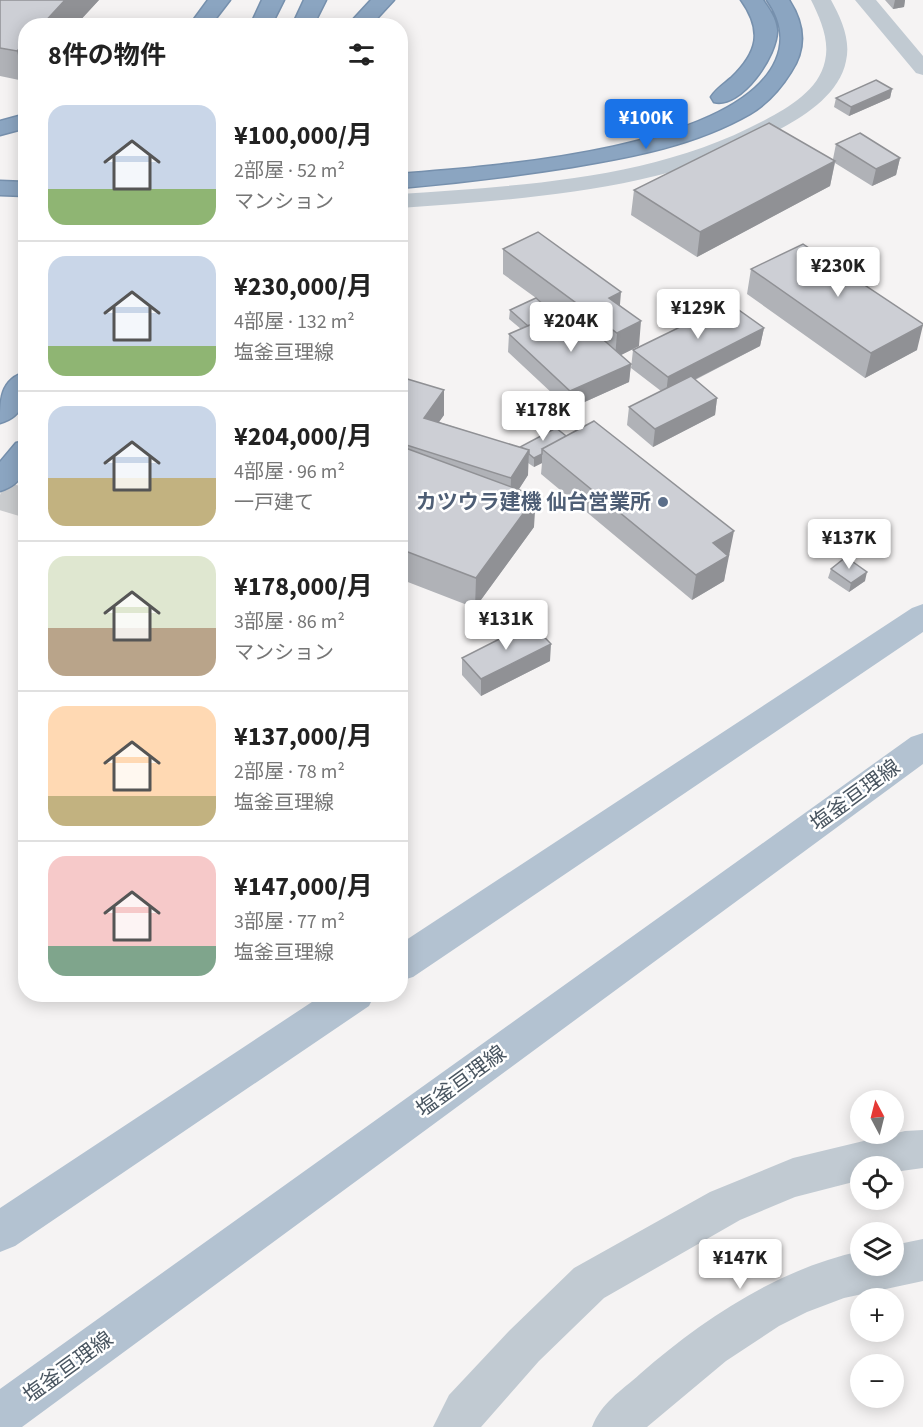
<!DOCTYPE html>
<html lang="ja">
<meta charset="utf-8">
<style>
:root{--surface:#fff;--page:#f6f6f6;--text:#222;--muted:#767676;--line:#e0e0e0;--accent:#1a73e8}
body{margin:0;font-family:"Source Sans 3","Noto Sans JP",sans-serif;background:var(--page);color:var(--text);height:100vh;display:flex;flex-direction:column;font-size:22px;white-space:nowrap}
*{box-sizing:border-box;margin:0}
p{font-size:20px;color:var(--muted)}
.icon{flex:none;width:33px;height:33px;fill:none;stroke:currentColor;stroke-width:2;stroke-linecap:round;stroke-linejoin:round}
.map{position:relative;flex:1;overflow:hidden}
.panel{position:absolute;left:18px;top:18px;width:390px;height:984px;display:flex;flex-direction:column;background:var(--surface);border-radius:24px;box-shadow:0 3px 15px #0003}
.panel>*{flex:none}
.needle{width:39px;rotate:353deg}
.controls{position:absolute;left:850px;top:1090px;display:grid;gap:12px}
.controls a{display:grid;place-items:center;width:54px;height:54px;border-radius:50%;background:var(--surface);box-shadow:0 3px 15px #0003;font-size:30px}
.price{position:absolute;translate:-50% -51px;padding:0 14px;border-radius:6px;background:#fff;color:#222;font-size:20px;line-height:39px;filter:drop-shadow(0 2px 3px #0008)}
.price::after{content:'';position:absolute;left:50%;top:36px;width:18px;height:14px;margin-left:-9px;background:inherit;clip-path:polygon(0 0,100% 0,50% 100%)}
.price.selected{background:var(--accent);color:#fff}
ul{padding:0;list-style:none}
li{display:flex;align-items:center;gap:18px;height:150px;padding:0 30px}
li+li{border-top:2px solid var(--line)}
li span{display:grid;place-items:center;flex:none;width:168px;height:120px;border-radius:18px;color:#555}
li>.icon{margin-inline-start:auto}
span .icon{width:72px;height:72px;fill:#fffc;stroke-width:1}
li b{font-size:26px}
h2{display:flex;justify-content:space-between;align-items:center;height:72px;padding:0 30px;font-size:26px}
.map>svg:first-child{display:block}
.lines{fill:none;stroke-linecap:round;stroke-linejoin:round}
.minor-tunnel{stroke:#caccce;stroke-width:29;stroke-dasharray:29 15;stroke-linecap:butt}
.motorway-casing{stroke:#7690ad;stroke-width:3}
.minor{fill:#c1cad2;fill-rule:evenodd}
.tertiary{fill:#c1cad2;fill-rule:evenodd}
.primary{fill:#b3c2d1;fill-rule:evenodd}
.motorway{fill:#8ba5c1;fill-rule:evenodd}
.wall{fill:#b0b2b7;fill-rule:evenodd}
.shaded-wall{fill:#909195}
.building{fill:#cdcfd5;stroke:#909195;stroke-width:1.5}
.service-dot{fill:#5c6f8a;stroke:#fff;stroke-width:2}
.labels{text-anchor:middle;stroke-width:5;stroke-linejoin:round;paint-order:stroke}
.service-label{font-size:21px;font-weight:bold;fill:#4e5e75;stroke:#fff;text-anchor:end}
.street-label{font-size:21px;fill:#4a5661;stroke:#fff}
</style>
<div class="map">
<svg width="923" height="1427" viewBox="0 0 923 1427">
<rect width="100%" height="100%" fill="#f5f3f3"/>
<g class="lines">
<path class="minor-tunnel" d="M0 495 26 503"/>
<g class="motorway-casing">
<path id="motorway" d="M208 0H230L210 26H189Z
M262 0H284L271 26H250Z
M304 0H326L313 26H292Z
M371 0H394L370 26H347Z
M741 0H763C769 9 776 18 777 30 778 55 741 109 714 102L711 97C716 89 724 84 731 78 758 52 763 31 741 0Z
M767 0H789C804 23 807 48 791 72 781 88 767 104 750 114 696 145 633 157 572 167 515 176 458 183 400 188V174C488 167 737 150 776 60 785 39 780 18 767 0Z
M26 114V128L0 135V121Z
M0 181 26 182V196L0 195Z
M26 372C26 395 26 416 0 423 0 401 0 379 26 372Z
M26 441C26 464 27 483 0 491V462L16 443Z"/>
</g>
<path class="minor" d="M811 0H831C841 18 851 40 846 61 840 92 808 114 782 128 665 192 531 198 400 208V194C525 185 653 180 765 120 789 107 819 90 825 61 830 40 820 18 811 0Z
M855 0H876L923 56V75L916 73Z"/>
<path class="tertiary" d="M923 1130V1168L894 1172V1167H861V1180L795 1197 740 1220 604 1298 539 1361 481 1427H433L449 1395 509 1331 574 1268 710 1192 793 1158 905 1131Z
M923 1239V1281L844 1298 807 1312 779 1326 726 1361 647 1427H592C601 1403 621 1391 640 1374 703 1319 778 1269 861 1251V1266H894V1245Z"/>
<path class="primary" d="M923 604V632L413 977 400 981V944L912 608Z
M923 733V764L22 1427H0V1389L911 737Z
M324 994H375L369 1006 15 1246 0 1252V1208Z"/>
<use href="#motorway" class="motorway"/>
</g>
<path class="wall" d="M0 0H99L75 26H26V79L24 81 0 76Z
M885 0H905L904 7 893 9Z
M892 89 890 98 849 116 834 107 836 98Z
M836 144 900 158 896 175 872 186 835 163 830 186 697 257 631 215 634 190 833 159Z
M503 249 620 305 639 346 621 355 631 364 629 382 569 409 508 352 509 334 521 329 509 319 510 310 536 298 503 274ZM536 298 571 325 552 333 547 328 555 324V315Z
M751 269 917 350 865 378 747 294Z
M764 328 760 346 695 380 717 398 715 415 653 447 627 425 629 407 661 391 631 368 633 350Z
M400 383 444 390V415L439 422 520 448 566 436 730 555 728 556 724 581 692 600 541 474 542 463 534 467 528 463V475L519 489 534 527 475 608 400 579Z
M831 569 865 581 849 592 828 578Z
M462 658 550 661 481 696 462 675Z"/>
<path class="shaded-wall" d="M65 0H99L75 26H41Z
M895 0H905L904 7 893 9Z
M26 42V79L24 81 17 51Z
M892 89 890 98 849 116 851 107Z
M900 158 896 175 872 186 876 169Z
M835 161 830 186 697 257 700 232Z
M621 292 619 317 609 298Z
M555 315V324L529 336V326Z
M641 321 639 346 615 358 617 333Z
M923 325 917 350 865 378 871 353Z
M764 328 760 346 666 394 668 377Z
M631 364 629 382 569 409 570 391Z
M444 390V415L424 443V418Z
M717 398 715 415 653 447 655 429Z
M529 450 528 475 510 503 511 478Z
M542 454V463L534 467V458Z
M536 496 534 527 475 608 476 578Z
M734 531 724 581 692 600 696 575 713 543Z
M867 572 865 581 849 592 851 583Z
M551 644 550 661 481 696V679Z"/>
<path class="building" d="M0 0H65L41 26H26V42L17 51 0 48Z
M876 80 892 89 851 107 836 98Z
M769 123 835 161 700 232 634 190Z
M860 133 900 158 876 169 836 144Z
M538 232 621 292 609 298 641 321 617 333 503 249Z
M803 244 923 324V325L871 353 751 269Z
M536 298 555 315 528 326 510 310Z
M729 303 764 328 668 377 633 350Z
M539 321 552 333 582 321 631 364 570 391 509 334Z
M691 376 717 398 655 429 629 407Z
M404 378 444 390 424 418 529 450 511 478 400 443V383Z
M594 421 734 531 713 543 728 556 696 575 542 449Z
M556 428 566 436 542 449V454L534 458 529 454V450L520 447Z
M400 446 536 496 476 578 400 549Z
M846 557 867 572 851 583 831 569Z
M531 623 551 644 481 679 462 658Z"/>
<circle class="service-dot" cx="663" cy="502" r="6"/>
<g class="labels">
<g class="service-label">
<text x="651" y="509">カツウラ建機 仙台営業所</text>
</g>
<g class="street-label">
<text transform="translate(855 795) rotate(-36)" y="7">塩釜亘理線</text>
<text transform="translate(461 1081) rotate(-36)" y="7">塩釜亘理線</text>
<text transform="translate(68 1367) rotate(-36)" y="7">塩釜亘理線</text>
</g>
</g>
</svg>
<div class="controls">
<a><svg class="needle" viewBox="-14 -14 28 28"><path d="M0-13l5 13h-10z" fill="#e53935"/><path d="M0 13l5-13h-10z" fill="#767676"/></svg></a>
<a><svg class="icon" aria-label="locate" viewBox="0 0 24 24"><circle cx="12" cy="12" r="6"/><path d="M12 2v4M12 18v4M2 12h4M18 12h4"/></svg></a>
<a><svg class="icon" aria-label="layers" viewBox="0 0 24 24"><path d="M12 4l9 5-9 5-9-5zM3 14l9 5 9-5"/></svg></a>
<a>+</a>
<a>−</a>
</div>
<b class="price selected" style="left:646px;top:150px">¥100K</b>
<b class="price" style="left:838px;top:298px">¥230K</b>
<b class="price" style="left:698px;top:340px">¥129K</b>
<b class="price" style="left:571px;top:353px">¥204K</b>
<b class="price" style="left:543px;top:442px">¥178K</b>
<b class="price" style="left:849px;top:570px">¥137K</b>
<b class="price" style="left:506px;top:651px">¥131K</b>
<b class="price" style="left:740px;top:1290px">¥147K</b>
<section class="panel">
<h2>8件の物件<svg class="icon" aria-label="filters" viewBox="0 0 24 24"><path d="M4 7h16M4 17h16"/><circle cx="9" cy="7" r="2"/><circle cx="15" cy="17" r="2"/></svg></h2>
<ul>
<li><span style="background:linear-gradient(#c9d6e8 70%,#8fb573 0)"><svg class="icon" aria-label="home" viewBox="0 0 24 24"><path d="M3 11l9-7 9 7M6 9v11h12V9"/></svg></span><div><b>¥100,000/月</b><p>2部屋 · 52 m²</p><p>マンション</p></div></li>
<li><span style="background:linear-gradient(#c9d6e8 75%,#8fb573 0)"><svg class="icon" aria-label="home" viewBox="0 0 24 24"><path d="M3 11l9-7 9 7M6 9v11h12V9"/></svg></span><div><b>¥230,000/月</b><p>4部屋 · 132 m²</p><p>塩釜亘理線</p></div></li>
<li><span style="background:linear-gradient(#c9d6e8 60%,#c2b280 0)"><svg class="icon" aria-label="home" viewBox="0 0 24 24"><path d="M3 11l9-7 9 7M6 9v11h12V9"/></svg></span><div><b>¥204,000/月</b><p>4部屋 · 96 m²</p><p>一戸建て</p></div></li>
<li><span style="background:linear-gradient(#dfe7d0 60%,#b9a48a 0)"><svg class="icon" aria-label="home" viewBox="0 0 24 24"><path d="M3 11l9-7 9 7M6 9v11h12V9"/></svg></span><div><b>¥178,000/月</b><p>3部屋 · 86 m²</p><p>マンション</p></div></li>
<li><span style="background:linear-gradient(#ffd9b3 75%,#c2b280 0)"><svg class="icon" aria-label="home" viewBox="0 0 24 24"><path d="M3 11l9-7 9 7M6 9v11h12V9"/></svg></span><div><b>¥137,000/月</b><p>2部屋 · 78 m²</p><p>塩釜亘理線</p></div></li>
<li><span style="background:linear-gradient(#f6c9c9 75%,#7fa58c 0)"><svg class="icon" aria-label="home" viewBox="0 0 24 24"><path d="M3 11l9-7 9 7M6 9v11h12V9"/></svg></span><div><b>¥147,000/月</b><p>3部屋 · 77 m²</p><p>塩釜亘理線</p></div></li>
</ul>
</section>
</div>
